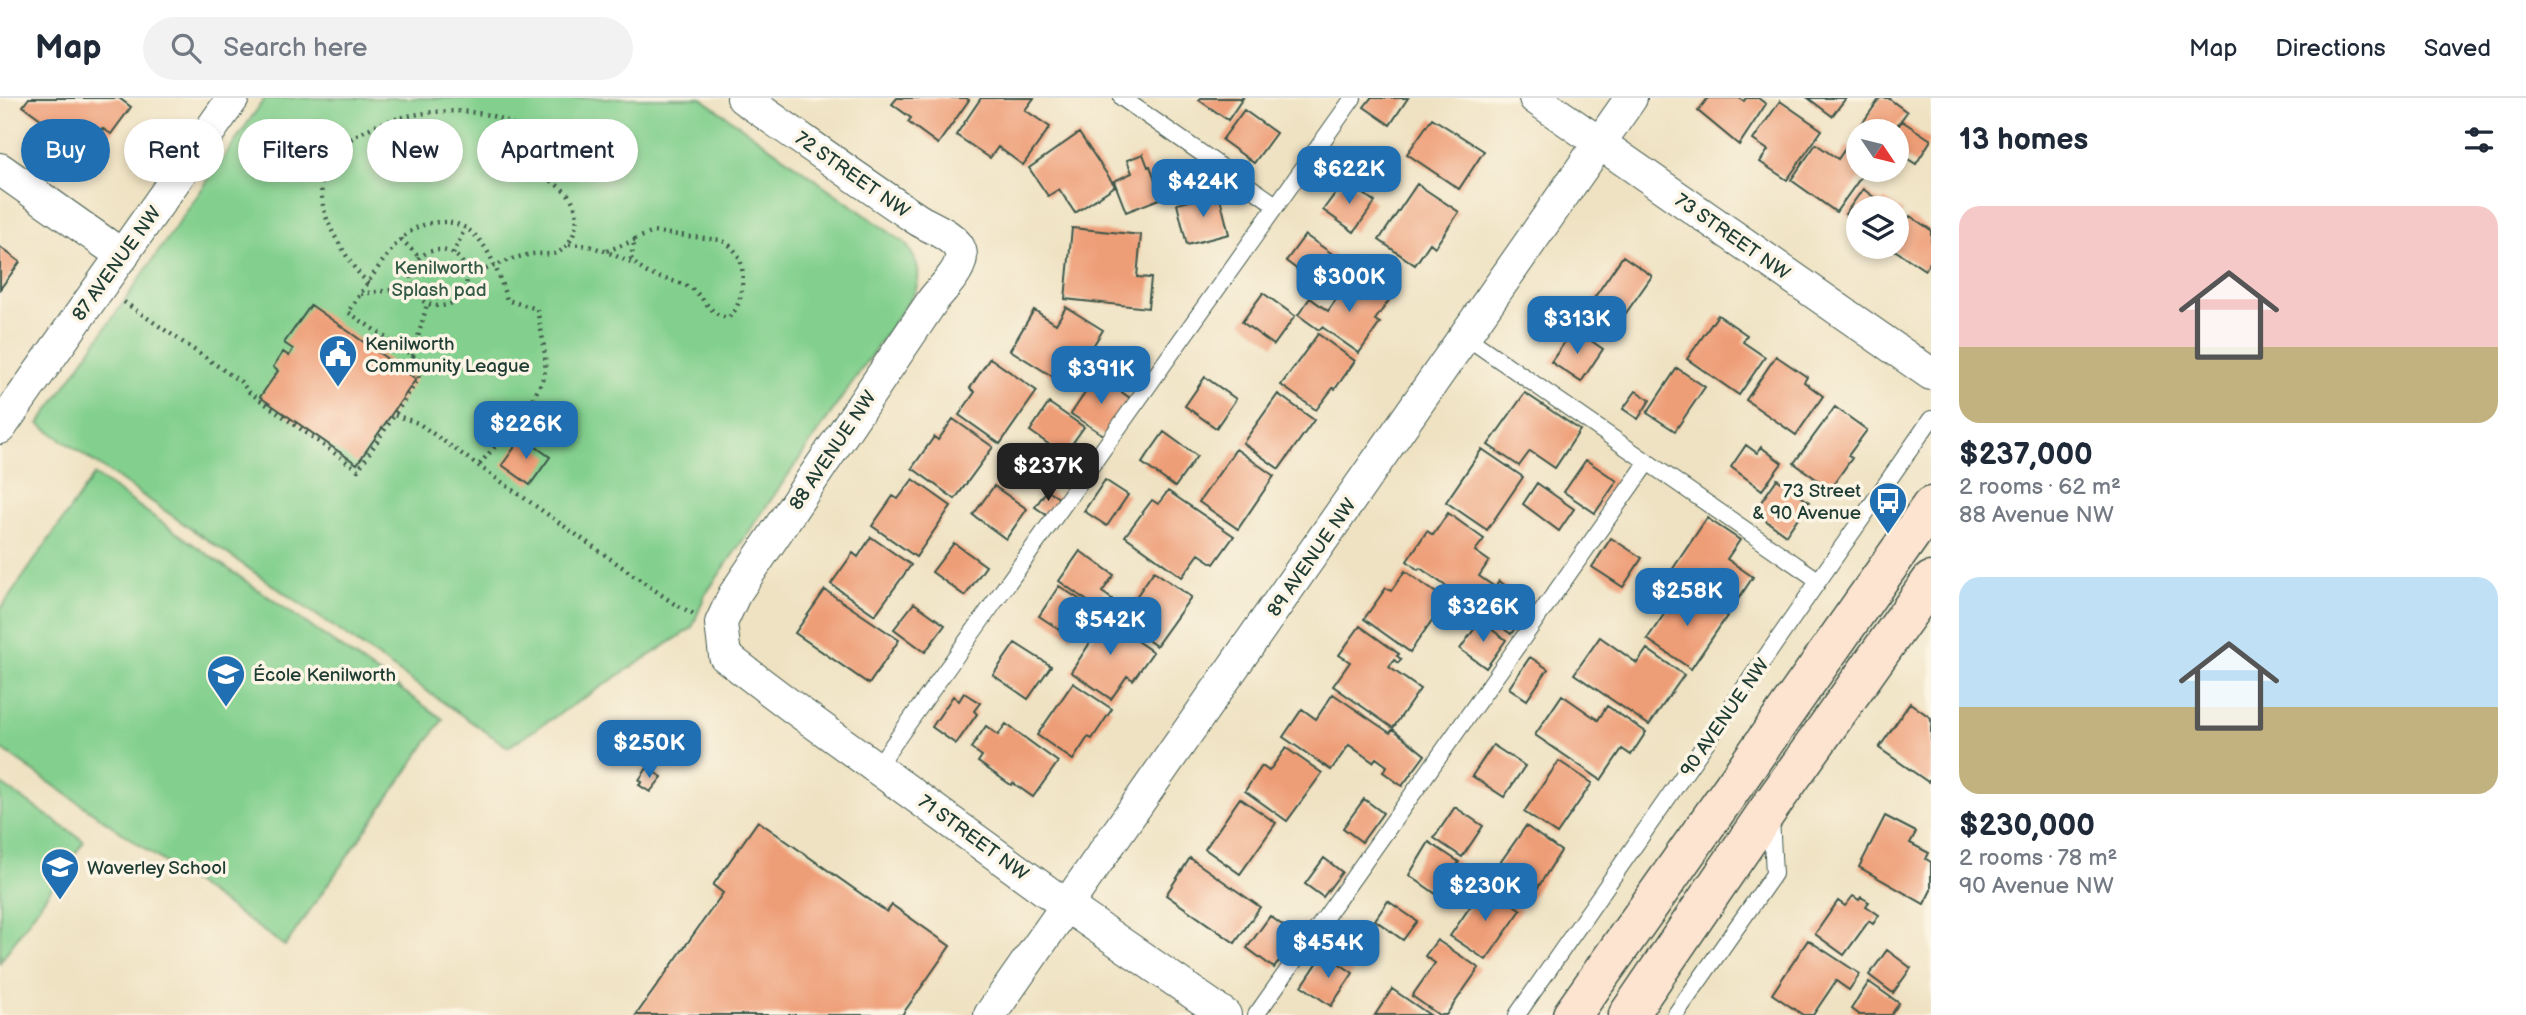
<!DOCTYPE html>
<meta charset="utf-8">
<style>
:root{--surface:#fff;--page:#f2f2f3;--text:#1f2937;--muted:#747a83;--line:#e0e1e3;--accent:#1f6fb2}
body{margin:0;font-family:"Balsamiq Sans",sans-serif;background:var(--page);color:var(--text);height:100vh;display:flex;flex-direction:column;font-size:26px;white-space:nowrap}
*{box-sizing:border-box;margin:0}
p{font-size:23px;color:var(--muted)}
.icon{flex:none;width:38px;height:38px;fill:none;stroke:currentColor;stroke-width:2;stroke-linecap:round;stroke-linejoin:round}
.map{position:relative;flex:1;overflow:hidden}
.panel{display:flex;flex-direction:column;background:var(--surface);width:595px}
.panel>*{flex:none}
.top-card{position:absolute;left:21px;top:21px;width:665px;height:63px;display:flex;gap:14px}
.needle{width:46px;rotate:125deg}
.buttons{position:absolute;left:1846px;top:21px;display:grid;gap:14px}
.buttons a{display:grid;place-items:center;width:63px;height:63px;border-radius:50%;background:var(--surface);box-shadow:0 4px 10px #0003;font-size:35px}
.price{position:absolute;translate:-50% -60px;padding:0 16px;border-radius:14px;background:var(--accent);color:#fff;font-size:23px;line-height:46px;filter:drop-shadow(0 2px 4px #0008)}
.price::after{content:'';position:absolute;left:50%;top:42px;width:21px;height:16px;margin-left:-10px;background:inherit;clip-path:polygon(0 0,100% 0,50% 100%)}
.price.selected{background:#222;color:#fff}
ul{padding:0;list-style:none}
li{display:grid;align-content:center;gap:14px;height:371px;padding:0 28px}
li span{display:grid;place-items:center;height:217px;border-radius:21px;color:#555}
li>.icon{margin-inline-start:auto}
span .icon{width:126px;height:126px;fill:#fffc;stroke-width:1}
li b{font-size:30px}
h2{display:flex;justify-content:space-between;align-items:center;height:84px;padding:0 28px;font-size:30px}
.chip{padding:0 24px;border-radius:32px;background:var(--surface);box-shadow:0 4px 10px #0003;font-size:24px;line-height:63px}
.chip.selected{background:var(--accent);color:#fff}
header{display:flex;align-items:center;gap:42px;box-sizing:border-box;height:98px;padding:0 35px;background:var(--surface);border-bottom:2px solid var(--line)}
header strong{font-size:33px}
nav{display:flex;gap:38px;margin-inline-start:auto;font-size:24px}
.search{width:490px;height:63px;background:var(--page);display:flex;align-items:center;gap:18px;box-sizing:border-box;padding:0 24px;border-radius:38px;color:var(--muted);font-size:26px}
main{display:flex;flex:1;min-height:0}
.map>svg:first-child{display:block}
.green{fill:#83d08e;stroke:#518661;stroke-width:2}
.building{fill:#ee9e77}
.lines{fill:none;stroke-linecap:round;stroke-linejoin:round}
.lane-casing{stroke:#3e5649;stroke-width:18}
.street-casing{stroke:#3e5649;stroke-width:34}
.secondary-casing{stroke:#3e5649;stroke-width:41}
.path{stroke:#3e5649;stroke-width:4.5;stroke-dasharray:2 5;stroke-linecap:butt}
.lane{stroke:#fff;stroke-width:16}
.street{stroke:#fff;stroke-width:32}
.secondary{stroke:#fde4d1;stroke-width:38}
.labels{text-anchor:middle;stroke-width:7;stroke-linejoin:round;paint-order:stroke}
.street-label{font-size:19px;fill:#1f3d34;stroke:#fcf5e5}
.park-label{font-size:19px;fill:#335a46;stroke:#fcf5e5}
.poi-label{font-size:19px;fill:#1f3d34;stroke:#fcf5e5;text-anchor:start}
</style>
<header>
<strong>Map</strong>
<div class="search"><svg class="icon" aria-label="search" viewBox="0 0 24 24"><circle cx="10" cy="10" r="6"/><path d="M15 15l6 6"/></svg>Search here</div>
<nav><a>Map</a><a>Directions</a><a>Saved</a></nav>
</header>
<main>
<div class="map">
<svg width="1931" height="917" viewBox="0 0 1931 917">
<rect width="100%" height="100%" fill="#fcf5e5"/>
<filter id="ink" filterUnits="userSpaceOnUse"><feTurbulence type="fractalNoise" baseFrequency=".0143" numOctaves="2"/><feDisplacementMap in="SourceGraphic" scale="14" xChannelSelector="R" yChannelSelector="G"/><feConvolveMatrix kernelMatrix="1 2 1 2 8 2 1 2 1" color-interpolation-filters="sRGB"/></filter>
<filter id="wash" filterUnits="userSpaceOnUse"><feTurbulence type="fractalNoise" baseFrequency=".00686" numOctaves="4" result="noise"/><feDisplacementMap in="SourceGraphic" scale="28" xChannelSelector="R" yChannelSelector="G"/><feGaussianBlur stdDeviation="1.57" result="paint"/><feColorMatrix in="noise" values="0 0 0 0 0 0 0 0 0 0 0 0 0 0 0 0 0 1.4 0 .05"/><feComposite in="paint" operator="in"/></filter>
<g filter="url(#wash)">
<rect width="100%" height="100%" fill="#efe2c2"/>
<path class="green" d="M265 0H701L906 146C918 164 922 173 915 194L705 497 692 530 508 649 39 326Z
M94 377 443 621 285 848 0 650V512Z
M0 685 84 743 0 864Z"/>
<g id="blocks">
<path class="building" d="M29 0H119L131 9 111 36 102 30 85 53 23 8Z
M897 0H966L969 2 938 46 908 24 911 20 892 6Z
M981 0H1034L1025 12 1050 29 1023 67 998 49 990 60 956 37Z
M1201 0H1243L1228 22 1199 2Z
M1371 0H1408L1390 27 1364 9Z
M1708 0H1739L1744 3 1746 0H1758L1766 6 1739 47 1698 13Z
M1808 0H1846L1832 18Z
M1880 0H1888L1907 14 1893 33H1863L1859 30Z
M1780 3 1822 32 1787 82 1760 64 1768 52 1753 42Z
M1244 12 1276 35 1254 65 1222 42Z
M1432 20 1484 53 1459 91 1407 56Z
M1902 23 1931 42 1916 66 1897 54V33H1895Z
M1079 35 1115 88 1075 115 1059 91 1048 98 1029 70Z
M1816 46 1838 61 1847 48 1858 56V72H1866L1836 114 1791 82Z
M1143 56 1148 69 1150 68 1162 100 1126 114 1114 83 1132 75 1127 62Z
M1345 82 1375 104 1354 134 1323 112Z
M1417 86 1459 114 1435 149 1430 145 1415 167 1379 142Z
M1863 91 1882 105 1884 101 1903 114 1897 122V110H1858V126L1845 116Z
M1219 96 1229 136 1187 147 1177 106Z
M1910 118 1931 132V163L1925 172 1890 149H1897V137Z
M1072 130 1141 137 1137 179 1151 180 1148 210 1065 201Z
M1305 137 1334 157 1314 184 1286 163Z
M0 149 20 164 0 191Z
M1623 158 1652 178 1609 239 1581 219Z
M1354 176 1390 201 1375 222 1380 225 1359 255 1322 229 1319 232 1298 217 1310 200 1328 213Z
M1263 195 1295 218 1274 247 1242 224Z
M311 207 416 281 357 366 260 299 278 273 273 269 283 254 289 258 293 251 284 245Z
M1066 209 1103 232 1068 288 1010 252 1034 212 1056 226Z
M1718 217 1747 237 1743 244 1765 259 1739 297 1687 261Z
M1574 231 1603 251 1581 284 1551 264Z
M1318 236 1355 263 1335 291 1333 290 1316 312 1281 287Z
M1776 258 1807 279 1804 284 1823 298 1796 337 1746 302Z
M990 260 1037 293 1000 346 959 317 975 294 970 290Z
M1677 270 1705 289 1675 333 1647 315Z
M1097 277 1130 300 1105 338 1071 316Z
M1205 279 1236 301 1216 330 1185 308Z
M1636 293 1650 302 1638 321 1623 311Z
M1525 295 1580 332 1555 370 1530 353 1519 368 1488 347Z
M1278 296 1314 322 1279 371 1243 345Z
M1049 305 1084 329 1064 357 1030 333Z
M1835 309 1867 332 1848 358 1852 360 1830 391 1794 365Z
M953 321 993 349 955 401 912 370 934 339 938 342Z
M1164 334 1197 358 1175 389 1142 365Z
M522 339 550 359 530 387 502 367Z
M1746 347 1757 355 1761 349 1782 365 1762 392 1731 369Z
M1236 351 1274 378 1238 431 1199 404Z
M1482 351 1523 379 1487 432 1446 404Z
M1586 362 1617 383 1595 415 1564 394Z
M913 381 951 408 916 459 872 428 893 398 898 401Z
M1777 381 1809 404 1786 437 1754 414Z
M1105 382 1128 397 1107 428 1084 413Z
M1537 385 1574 411 1559 433 1523 406Z
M994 388 1027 411 1006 441 973 417Z
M1047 392 1060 401 1048 418 1035 409Z
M1168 393 1234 438 1214 466 1199 456 1182 479 1125 438 1152 402 1158 406Z
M1448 415 1484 441 1475 453 1489 463 1479 478 1495 489 1499 483 1531 506 1511 536 1463 501 1462 503 1445 491 1447 489 1420 470 1418 472 1407 463 1427 433 1433 437Z
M1707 420 1740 442 1727 461 1753 479 1731 512 1672 472Z
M871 439 911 467 875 517 831 486 853 455 858 459Z
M1611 440 1642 460 1623 489 1592 469Z
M954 445 986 468 965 498 932 474Z
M1080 453 1114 477 1102 494 1112 501 1103 514 1059 483Z
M1154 473 1191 499 1156 548 1120 522Z
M1405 473 1446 502 1410 554 1364 521 1386 490 1391 493Z
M1059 488 1091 509 1071 539 1039 518Z
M1683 489 1727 518 1691 571 1647 541Z
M825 492 899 542 869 586 795 535Z
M914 505 945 527 925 554 894 531Z
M1094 514 1153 554 1133 582 1127 578 1111 601 1071 574 1095 537 1084 530Z
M1480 523 1506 542 1486 570 1460 551Z
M1360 528 1399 556 1397 558 1401 561 1398 565 1394 562 1389 569 1420 591 1393 630 1333 588 1350 564 1339 557Z
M1600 539 1637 565 1647 551 1684 577 1649 627 1574 576Z
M1015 545 1051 568 1028 601 993 577Z
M1530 559 1548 571 1527 602 1509 590Z
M1073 585 1112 611 1092 641 1088 639 1073 662 1037 637Z
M964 595 980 605 974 613 977 616 956 646 932 629 953 598 959 603Z
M1333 596 1390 635 1393 631 1425 657 1402 688 1383 674 1387 668 1376 660 1373 664 1349 647 1331 672 1283 639 1302 611 1316 621Z
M1562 597 1598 622 1607 608 1646 634 1631 657 1622 651 1601 682 1535 637Z
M1910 605 1931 620V681L1928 684 1879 650Z
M1006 626 1058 664 1033 699 1013 685 1011 687 978 664 982 658 971 650 986 628 998 637Z
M1493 647 1525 668 1504 699 1472 678Z
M1286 650 1322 675 1287 723 1245 693 1262 668 1269 673Z
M1559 663 1592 685 1557 736 1524 714Z
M647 670 662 679 650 694 639 687 642 684 639 682Z
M1240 700 1276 725 1240 776 1205 751Z
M1364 701 1383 715 1362 744 1343 730Z
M1455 709 1483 728 1462 759 1434 740Z
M1885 718 1916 734 1910 745 1929 755 1926 761 1931 764V792L1924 806 1859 769Z
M758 723 887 814 892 807 950 848 902 917H636L723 795 713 787Z
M1526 728 1561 753 1528 805 1490 779Z
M1429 744 1459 764 1436 796 1409 777Z
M1190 760 1260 809 1235 845 1166 797Z
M1324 760 1342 774 1323 799 1305 786Z
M1485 787 1521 812 1486 862 1450 838Z
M1853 798 1859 802 1861 799 1869 804 1866 808 1879 817 1873 826 1869 823 1844 857 1815 836 1838 803 1845 808Z
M1388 803 1417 823 1403 842 1375 822Z
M1270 818 1297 838 1274 870 1247 850Z
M1437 842 1479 870 1446 917H1439L1412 898 1435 865 1425 858Z
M1808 842 1860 876 1849 892 1836 883 1813 917H1803L1772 896Z
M1887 852 1911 870 1893 895 1869 877Z
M1324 855 1353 875 1331 908 1302 888Z
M1869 884 1899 905 1891 917H1859L1851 911Z
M1392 891 1430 917H1375Z"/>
</g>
</g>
<g filter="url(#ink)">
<use href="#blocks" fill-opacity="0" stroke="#3e5649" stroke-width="2"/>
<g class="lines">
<g class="lane-casing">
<path id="lane" d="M1122 0 1276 107
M1465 238 1818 482
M877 669 1353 0
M1256 917 1647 365
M1517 917 1931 321
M1675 917 1774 776 1771 719"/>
</g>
<g class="street-casing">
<path id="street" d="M743 0C801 40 858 82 917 121 929 129 954 137 960 152 966 169 942 190 933 202L734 497 721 525 725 558 791 608 1067 808 1225 917
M1535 0 1931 276
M0 71 123 158
M0 330 233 0
M990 917 1631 0"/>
</g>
<g class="secondary-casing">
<path id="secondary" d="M1572 917 1931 408
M1628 917 1770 709 1931 483"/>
</g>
<path class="path" d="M654 134 721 142C729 146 737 153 740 162 746 178 742 212 727 220 709 216 704 198 689 189 668 178 646 183 631 160L635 141Z
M401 141 420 160
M569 147C592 145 612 156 633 166
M411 180a28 28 0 1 1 56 0a28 28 0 1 1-56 0Z
M607 153 635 142
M453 156 465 130
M369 185C354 173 347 158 337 142 323 118 314 88 330 62 358 16 465 0 510 25 532 39 533 69 553 84 559 89 569 95 572 102 582 119 575 144 559 154 551 158 541 155 533 156 511 159 488 171 468 179
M361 196 413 189
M124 204 241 284 249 294 358 372 419 280 413 258 348 214C363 193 385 156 403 139 415 129 427 124 443 124 483 124 497 171 507 202L537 211C540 228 547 256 545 272 541 300 498 344 479 367
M413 258 427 206
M395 317 418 325 673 505 694 516"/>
<use href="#lane" class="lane"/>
<use href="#street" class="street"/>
<use href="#secondary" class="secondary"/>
</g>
</g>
<defs>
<g id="civic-pin" transform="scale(2.0125)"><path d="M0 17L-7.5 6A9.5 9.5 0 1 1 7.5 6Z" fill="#1f6fb2" stroke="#fcf5e5"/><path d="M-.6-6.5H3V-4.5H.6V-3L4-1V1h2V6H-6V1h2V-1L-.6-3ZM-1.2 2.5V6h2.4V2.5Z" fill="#fff"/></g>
<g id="bus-pin" transform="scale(2.0125)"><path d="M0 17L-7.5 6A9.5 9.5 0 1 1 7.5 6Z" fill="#1f6fb2" stroke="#fcf5e5"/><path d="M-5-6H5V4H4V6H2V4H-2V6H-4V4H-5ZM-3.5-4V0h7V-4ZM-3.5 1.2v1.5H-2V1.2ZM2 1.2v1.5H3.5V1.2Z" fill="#fff"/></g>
<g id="school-pin" transform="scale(2.0125)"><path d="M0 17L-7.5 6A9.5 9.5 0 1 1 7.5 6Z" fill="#1f6fb2" stroke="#fcf5e5"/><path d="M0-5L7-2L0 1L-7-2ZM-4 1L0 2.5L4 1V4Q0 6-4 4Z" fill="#fff"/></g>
</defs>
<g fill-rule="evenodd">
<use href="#civic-pin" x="338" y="256"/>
<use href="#bus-pin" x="1888" y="403"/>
<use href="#school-pin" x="226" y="576"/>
<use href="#school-pin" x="60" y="769"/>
</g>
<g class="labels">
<g class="street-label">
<text transform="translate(853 76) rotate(35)" y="7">72 STREET NW</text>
<text transform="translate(1733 138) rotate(35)" y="7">73 STREET NW</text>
<text transform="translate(116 165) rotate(-54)" y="7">87 AVENUE NW</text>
<text transform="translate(832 352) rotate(-56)" y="7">88 AVENUE NW</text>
<text transform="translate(1311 459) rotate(-55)" y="7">89 AVENUE NW</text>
<text transform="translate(1724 619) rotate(-55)" y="7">90 AVENUE NW</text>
<text transform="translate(974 739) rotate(36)" y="7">71 STREET NW</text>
</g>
<g class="park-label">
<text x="439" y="176">Kenilworth<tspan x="439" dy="22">Splash pad</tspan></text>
</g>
<g class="poi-label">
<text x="365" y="252">Kenilworth<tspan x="365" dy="22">Community League</tspan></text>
<text x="1861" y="399" text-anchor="end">73 Street<tspan x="1861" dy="22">&amp; 90 Avenue</tspan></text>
<text x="253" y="583">École Kenilworth</text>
<text x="87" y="776">Waverley School</text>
</g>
</g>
</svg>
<div class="buttons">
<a><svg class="needle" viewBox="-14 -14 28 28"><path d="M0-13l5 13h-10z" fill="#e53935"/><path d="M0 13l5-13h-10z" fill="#747a83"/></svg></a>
<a><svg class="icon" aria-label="layers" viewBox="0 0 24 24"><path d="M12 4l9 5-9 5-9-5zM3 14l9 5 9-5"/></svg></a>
</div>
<b class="price" style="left:1349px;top:108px">$622K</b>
<b class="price" style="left:1203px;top:121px">$424K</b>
<b class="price" style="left:1349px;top:216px">$300K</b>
<b class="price" style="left:1577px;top:258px">$313K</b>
<b class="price" style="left:1101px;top:308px">$391K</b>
<b class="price" style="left:526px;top:363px">$226K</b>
<b class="price selected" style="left:1048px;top:405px">$237K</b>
<b class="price" style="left:1687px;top:530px">$258K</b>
<b class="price" style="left:1483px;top:546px">$326K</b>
<b class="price" style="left:1110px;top:559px">$542K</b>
<b class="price" style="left:649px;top:682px">$250K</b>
<b class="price" style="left:1485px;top:825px">$230K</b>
<b class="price" style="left:1328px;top:882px">$454K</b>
<div class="top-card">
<a class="chip selected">Buy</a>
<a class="chip">Rent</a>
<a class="chip">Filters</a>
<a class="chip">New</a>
<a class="chip">Apartment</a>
</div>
</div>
<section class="panel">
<h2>13 homes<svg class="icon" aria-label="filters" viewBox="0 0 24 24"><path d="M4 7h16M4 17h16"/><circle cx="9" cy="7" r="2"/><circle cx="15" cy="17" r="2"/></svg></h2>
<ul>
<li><span style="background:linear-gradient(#f6c9c9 65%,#c2b280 0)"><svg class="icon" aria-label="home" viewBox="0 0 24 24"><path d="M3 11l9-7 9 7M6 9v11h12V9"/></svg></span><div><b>$237,000</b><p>2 rooms · 62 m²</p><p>88 Avenue NW</p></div></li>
<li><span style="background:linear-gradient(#bfe0f5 60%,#c2b280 0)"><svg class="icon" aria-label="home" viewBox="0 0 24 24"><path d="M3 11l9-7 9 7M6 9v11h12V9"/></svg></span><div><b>$230,000</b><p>2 rooms · 78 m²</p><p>90 Avenue NW</p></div></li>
</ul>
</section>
</main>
